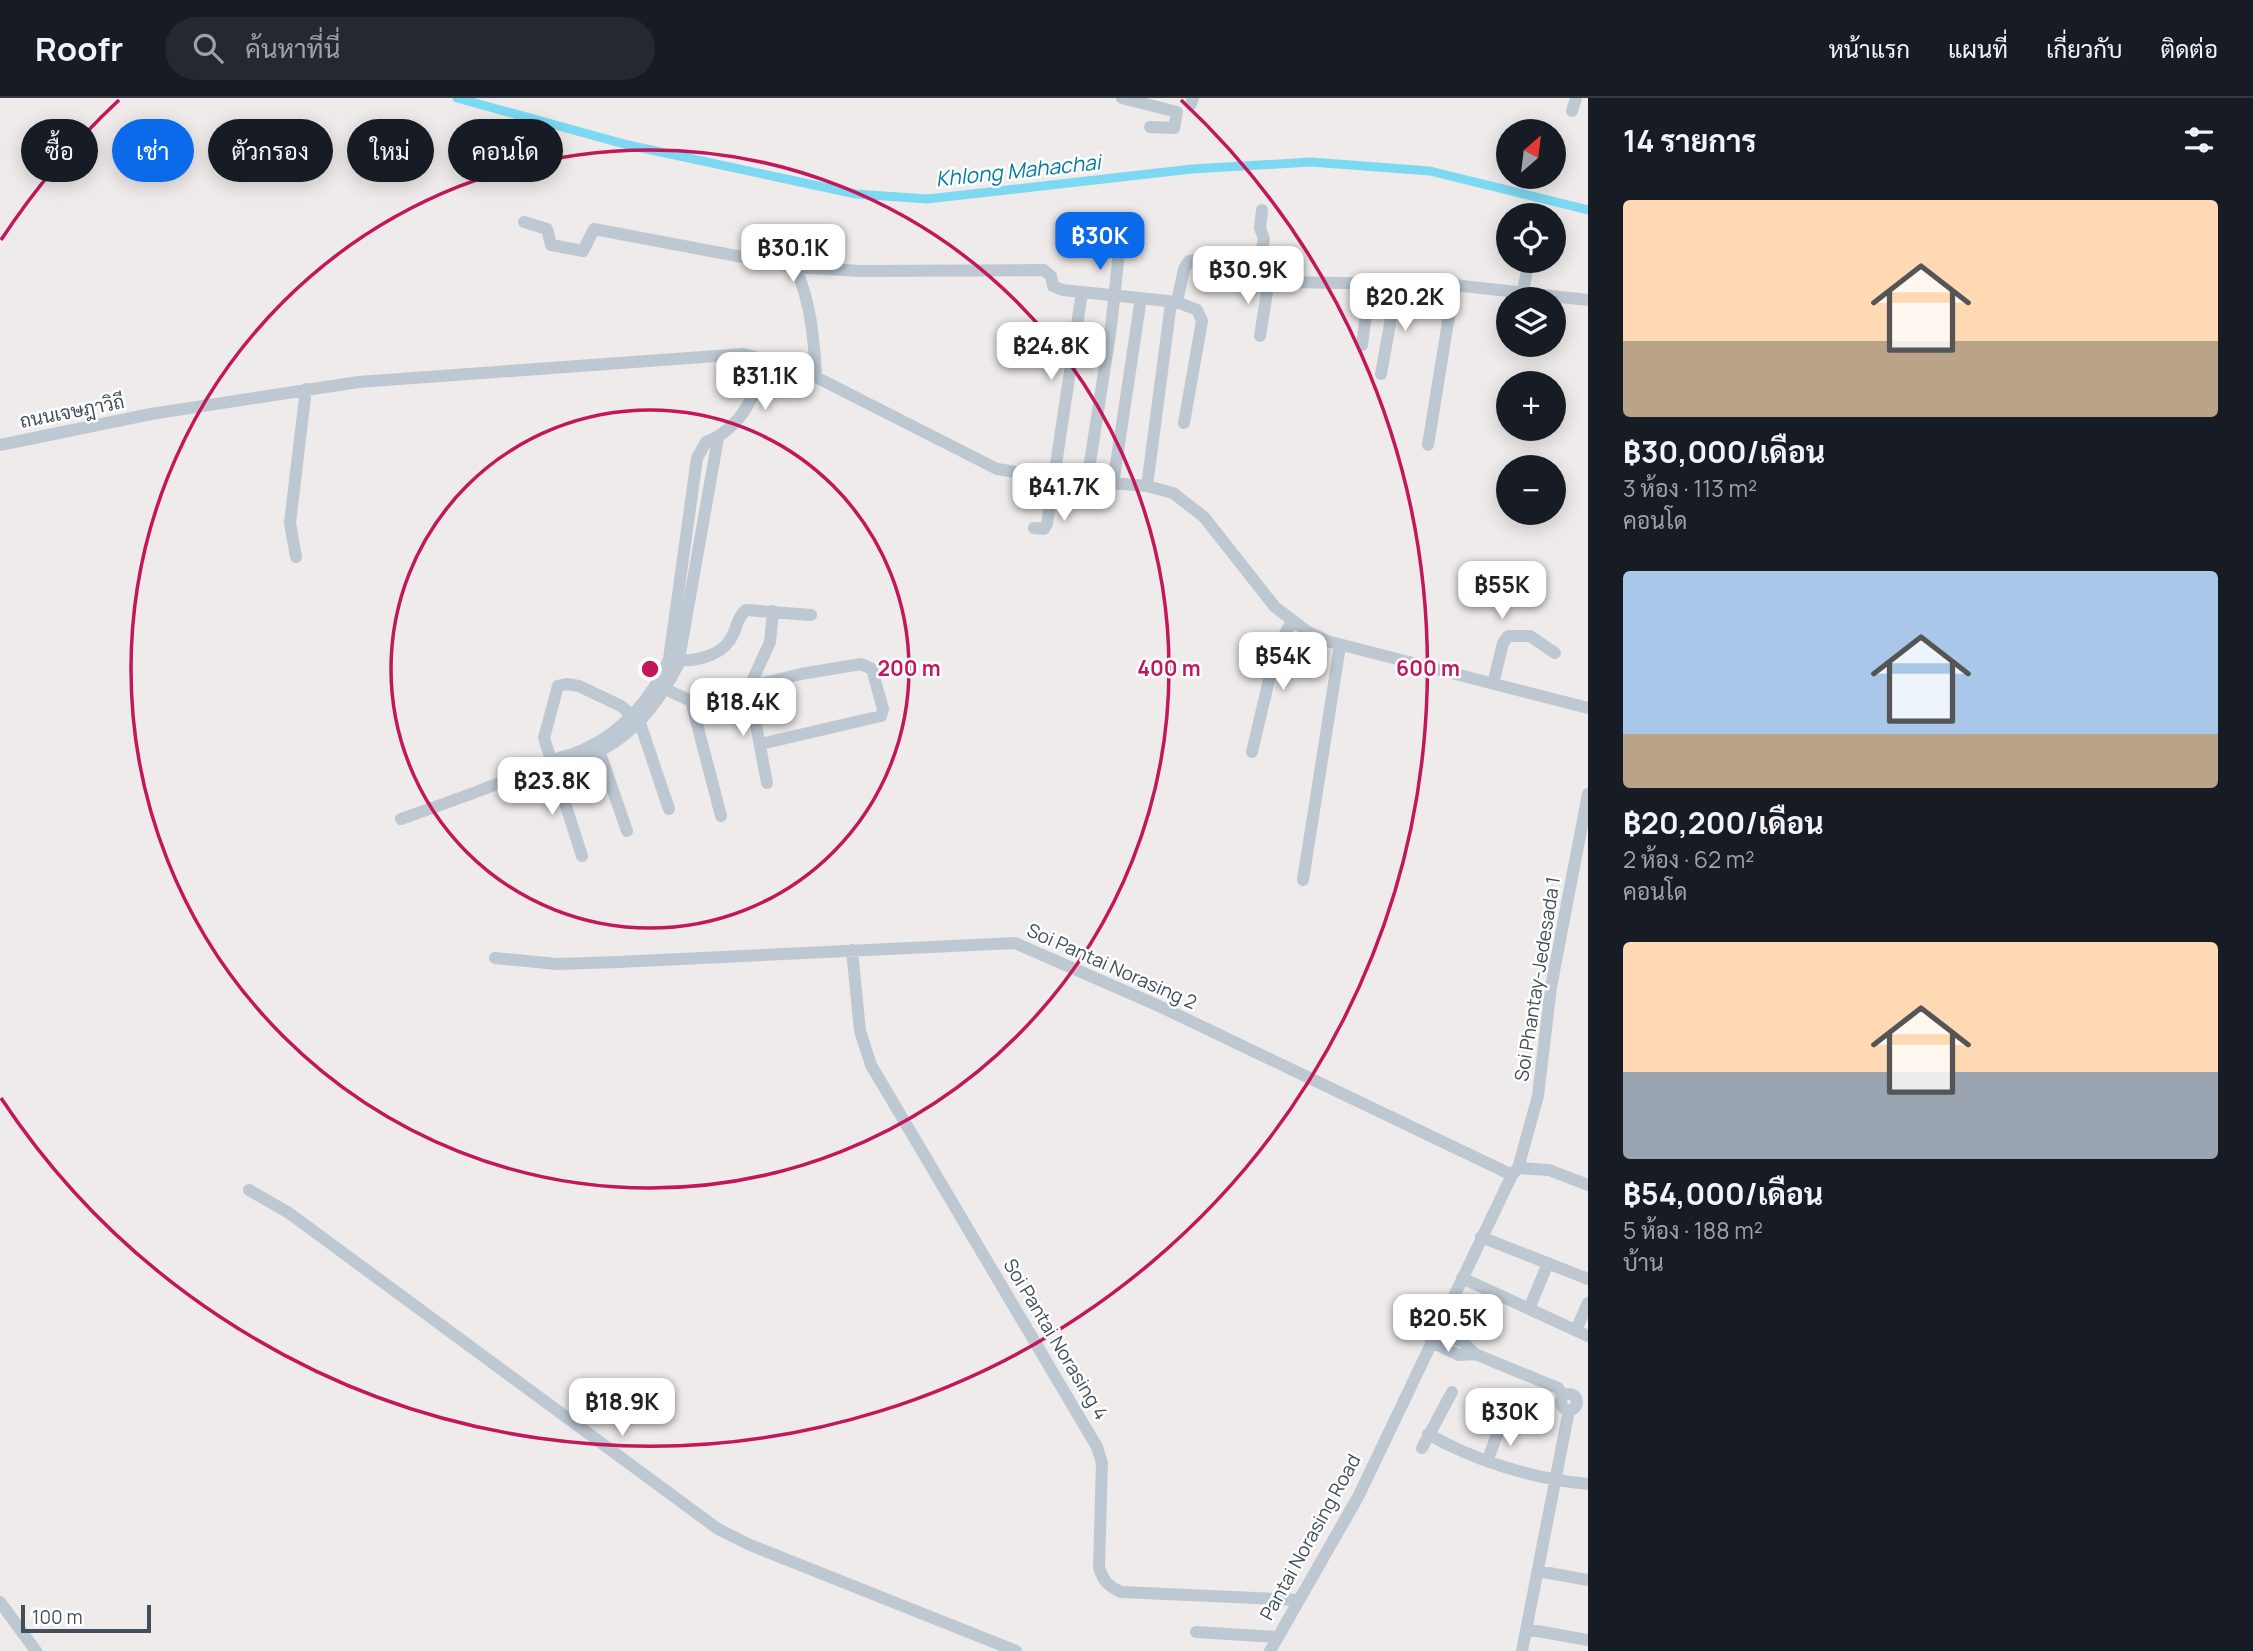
<!DOCTYPE html>
<html lang="th">
<meta charset="utf-8">
<style>
:root{--surface:#171b24;--page:#242831;--text:#f1f3f6;--muted:#9ea1a6;--line:#363941;--accent:#0a6ae9}
body{margin:0;font-family:Manrope,Sarabun,sans-serif;background:var(--page);color:var(--text);height:100vh;display:flex;flex-direction:column;font-size:26px;white-space:nowrap}
*{box-sizing:border-box;margin:0}
p{font-size:23px;color:var(--muted)}
.icon{flex:none;width:38px;height:38px;fill:none;stroke:currentColor;stroke-width:2;stroke-linecap:round;stroke-linejoin:round}
.map{position:relative;flex:1;overflow:hidden}
.panel{display:flex;flex-direction:column;background:var(--surface);width:665px}
.panel>*{flex:none}
.top-card{position:absolute;left:21px;top:21px;width:665px;height:63px;display:flex;gap:14px}
.needle{width:46px;rotate:28deg}
.controls{position:absolute;left:1496px;top:21px;display:grid;gap:14px}
.controls a{display:grid;place-items:center;width:70px;height:70px;border-radius:50%;background:var(--surface);box-shadow:0 4px 18px #0003;font-size:35px}
.scale{position:absolute;left:21px;bottom:18px;width:130px;box-sizing:border-box;padding-left:7px;border:4px solid #424f5a;border-top:0;font-size:19px;line-height:24px;white-space:nowrap;color:#424f5a;-webkit-text-stroke:5px #fff;paint-order:stroke}
.price{position:absolute;translate:-50% -60px;padding:0 16px;border-radius:14px;background:#fff;color:#222;font-size:23px;line-height:46px;filter:drop-shadow(0 2px 4px #0008)}
.price::after{content:'';position:absolute;left:50%;top:42px;width:21px;height:16px;margin-left:-10px;background:inherit;clip-path:polygon(0 0,100% 0,50% 100%)}
.price.current{background:var(--accent);color:#fff}
ul{padding:0;list-style:none}
li{display:grid;align-content:center;gap:14px;height:371px;padding:0 35px}
li span{display:grid;place-items:center;height:217px;border-radius:7px;color:#555}
li>.icon{margin-inline-start:auto}
span .icon{width:126px;height:126px;fill:#fffc;stroke-width:1}
li b{font-size:30px}
h2{display:flex;justify-content:space-between;align-items:center;height:84px;padding:0 35px;font-size:30px}
.chip{padding:0 24px;border-radius:32px;background:var(--surface);box-shadow:0 4px 18px #0003;font-size:24px;line-height:63px}
.chip.current{background:var(--accent);color:#fff}
header{display:flex;align-items:center;gap:42px;box-sizing:border-box;height:98px;padding:0 35px;background:var(--surface);border-bottom:2px solid var(--line)}
header strong{font-size:33px}
nav{display:flex;gap:38px;margin-inline-start:auto;font-size:24px}
.search{width:490px;height:63px;background:var(--page);display:flex;align-items:center;gap:18px;box-sizing:border-box;padding:0 24px;border-radius:38px;color:var(--muted);font-size:26px}
main{display:flex;flex:1;min-height:0}
.map>svg:first-child{display:block}
.lines{fill:none;stroke-linecap:round;stroke-linejoin:round}
.canal{stroke:#7dd9f2;stroke-width:9}
.minor{stroke:#bdc8d3;stroke-width:12}
.ring{fill:none;stroke:#c2185b;stroke-width:3.5}
.labels{text-anchor:middle;stroke-width:5;stroke-linejoin:round;paint-order:stroke}
.street-label{font-size:19px;fill:#424f5a;stroke:#fff}
.water-label{font-size:21px;font-style:italic;fill:#037d9f;stroke:#fff}
.centre{fill:#c2185b;stroke:#fff;stroke-width:3.5}
.ring-label{font-size:21px;text-anchor:middle;font-weight:bold;fill:#c2185b;stroke:#fff;stroke-width:5;stroke-linejoin:round;paint-order:stroke}
</style>
<header>
<strong>Roofr</strong>
<div class="search"><svg class="icon" aria-label="search" viewBox="0 0 24 24"><circle cx="10" cy="10" r="6"/><path d="M15 15l6 6"/></svg>ค้นหาที่นี่</div>
<nav><a>หน้าแรก</a><a>แผนที่</a><a>เกี่ยวกับ</a><a>ติดต่อ</a></nav>
</header>
<main>
<div class="map">
<svg width="1588" height="1553" viewBox="0 0 1588 1553">
<rect width="100%" height="100%" fill="#efebeb"/>
<g class="lines">
<path class="canal" d="M457 0 628 47 856 96 927 101 1192 71 1311 64 1430 73 1588 112"/>
<path class="minor" d="M1122 0 1177 14 1174 30 1150 29
M1191 6 1193 0
M1572 13 1576 0
M524 124 547 131 551 147 583 153 594 131 795 169 860 173 1044 172 1051 178 1053 188 1063 192 1177 204 1197 212 1202 223 1184 325
M795 169C811 204 814 241 816 279
M1256 179 1264 141 1260 130 1262 112
M1523 193 1529 163
M1177 204 1184 171 1189 163 1196 162 1286 184 1454 187 1588 202
M1260 238 1269 182
M1362 247 1370 185
M1381 276 1397 187
M0 347 151 316 358 284 744 256 800 271 997 371 1052 380 1147 388 1173 395 1204 419 1275 509 1308 534 1327 543 1588 610
M1428 347 1454 187
M1087 384 1111 229 1119 154
M1113 386 1141 200
M1147 388 1171 205
M1034 430 1044 431 1047 426 1082 194
M296 459 290 425 306 291
M672 561C691 565 719 559 730 542 737 532 736 520 746 512L811 517
M1493 586 1503 545 1508 538H1530L1555 555
M665 591 691 603 721 718
M691 603 801 576 861 566 872 571 883 611 881 618 761 646
M1252 654 1276 552 1292 523
M600 655 627 733
M576 663C625 647 655 612 678 567L718 340
M767 685 749 590 770 544 773 513
M401 721C452 703 503 685 552 663 563 658 576 656 587 650 623 633 654 598 669 561L697 360 706 344C743 330 756 294 768 260
M582 758 544 640 558 588 566 586 579 588 621 608 640 625 669 711
M1303 782 1340 548
M852 852 860 933 871 967 1097 1349 1102 1365 1099 1469C1103 1483 1108 1488 1121 1494L1298 1502
M495 860 557 866 618 864 1015 845 1159 908 1512 1077
M1518 1070 1538 998 1551 889 1588 696
M249 1092 289 1115 718 1431 750 1447 1016 1553
M1481 1139 1588 1181
M1462 1180 1588 1238
M1529 1211 1548 1165
M1437 1232 1463 1244 1475 1256 1558 1290 1563 1297
M1576 1232 1588 1205
M1431 1244 1459 1257 1475 1256
M1561 1304a8 8 0 1 1 16 0a8 8 0 1 1-16 0Z
M1428 1336C1475 1363 1534 1381 1588 1386
M1422 1350 1452 1294
M1488 1361 1501 1326
M1538 1473 1588 1482
M0 1504 36 1553
M1526 1531 1588 1542
M1196 1534 1277 1539
M1270 1553 1358 1399 1512 1077 1518 1070 1549 1072 1588 1087
M1522 1553 1569 1312"/>
</g>
<g class="ring">
<circle cx="650" cy="571" r="259"/>
<circle cx="650" cy="571" r="519"/>
<path d="M1 142A778 778 0 0 1 119 2M1181 2A778 778 0 1 1 1 1000"/>
</g>
<g class="labels">
<g class="street-label">
<text transform="translate(72 313) rotate(-11)" y="7">ถนนเจษฎาวิถี</text>
<text transform="translate(1112 868) rotate(24)" y="7">Soi Pantai Norasing 2</text>
<text transform="translate(1537 881) rotate(-81)" y="7">Soi Phantay-Jedesada 1</text>
<text transform="translate(1056 1241) rotate(59)" y="7">Soi Pantai Norasing 4</text>
<text transform="translate(1310 1439) rotate(-61)" y="7">Pantai Norasing Road</text>
</g>
<g class="water-label">
<text transform="translate(1018 73) rotate(-6)" y="7">Khlong Mahachai</text>
</g>
</g>
<circle cx="650" cy="571" r="10" class="centre"/>
<g class="ring-label">
<text x="909" y="578">200 m</text>
<text x="1169" y="578">400 m</text>
<text x="1428" y="578">600 m</text>
</g>
</svg>
<div class="controls">
<a><svg class="needle" viewBox="-14 -14 28 28"><path d="M0-13l5 13h-10z" fill="#e53935"/><path d="M0 13l5-13h-10z" fill="#9ea1a6"/></svg></a>
<a><svg class="icon" aria-label="locate" viewBox="0 0 24 24"><circle cx="12" cy="12" r="6"/><path d="M12 2v4M12 18v4M2 12h4M18 12h4"/></svg></a>
<a><svg class="icon" aria-label="layers" viewBox="0 0 24 24"><path d="M12 4l9 5-9 5-9-5zM3 14l9 5 9-5"/></svg></a>
<a>+</a>
<a>−</a>
</div>
<div class="scale">100 m</div>
<b class="price current" style="left:1100px;top:174px">฿30K</b>
<b class="price" style="left:793px;top:186px">฿30.1K</b>
<b class="price" style="left:1248px;top:208px">฿30.9K</b>
<b class="price" style="left:1405px;top:235px">฿20.2K</b>
<b class="price" style="left:1051px;top:284px">฿24.8K</b>
<b class="price" style="left:765px;top:314px">฿31.1K</b>
<b class="price" style="left:1064px;top:425px">฿41.7K</b>
<b class="price" style="left:1502px;top:523px">฿55K</b>
<b class="price" style="left:1283px;top:594px">฿54K</b>
<b class="price" style="left:743px;top:640px">฿18.4K</b>
<b class="price" style="left:552px;top:719px">฿23.8K</b>
<b class="price" style="left:1448px;top:1256px">฿20.5K</b>
<b class="price" style="left:622px;top:1340px">฿18.9K</b>
<b class="price" style="left:1510px;top:1350px">฿30K</b>
<div class="top-card">
<a class="chip">ซื้อ</a>
<a class="chip current">เช่า</a>
<a class="chip">ตัวกรอง</a>
<a class="chip">ใหม่</a>
<a class="chip">คอนโด</a>
</div>
</div>
<section class="panel">
<h2>14 รายการ<svg class="icon" aria-label="filters" viewBox="0 0 24 24"><path d="M4 7h16M4 17h16"/><circle cx="9" cy="7" r="2"/><circle cx="15" cy="17" r="2"/></svg></h2>
<ul>
<li><span style="background:linear-gradient(#ffd9b3 65%,#b9a48a 0)"><svg class="icon" aria-label="home" viewBox="0 0 24 24"><path d="M3 11l9-7 9 7M6 9v11h12V9"/></svg></span><div><b>฿30,000/เดือน</b><p>3 ห้อง · 113 m²</p><p>คอนโด</p></div></li>
<li><span style="background:linear-gradient(#a9c7e8 75%,#b9a48a 0)"><svg class="icon" aria-label="home" viewBox="0 0 24 24"><path d="M3 11l9-7 9 7M6 9v11h12V9"/></svg></span><div><b>฿20,200/เดือน</b><p>2 ห้อง · 62 m²</p><p>คอนโด</p></div></li>
<li><span style="background:linear-gradient(#ffd9b3 60%,#9aa5b1 0)"><svg class="icon" aria-label="home" viewBox="0 0 24 24"><path d="M3 11l9-7 9 7M6 9v11h12V9"/></svg></span><div><b>฿54,000/เดือน</b><p>5 ห้อง · 188 m²</p><p>บ้าน</p></div></li>
</ul>
</section>
</main>
